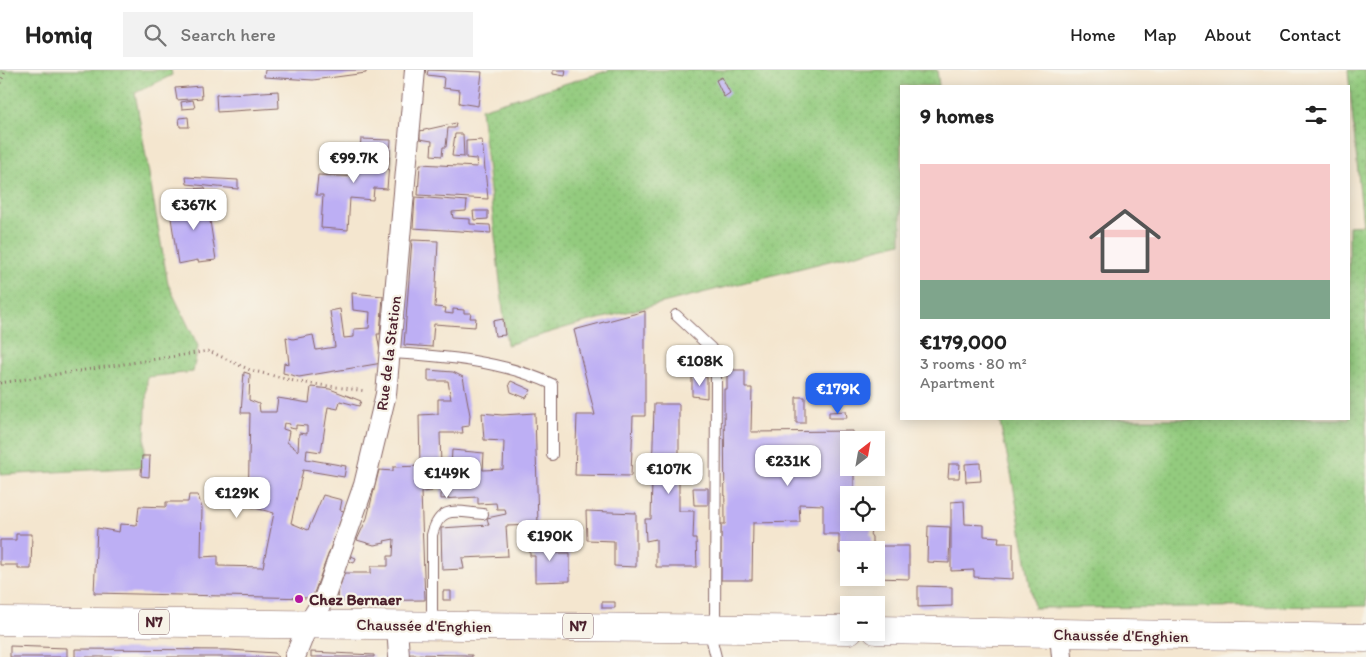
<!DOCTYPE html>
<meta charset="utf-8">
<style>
:root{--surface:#fff;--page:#f2f2f2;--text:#222;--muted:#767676;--line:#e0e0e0;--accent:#2563eb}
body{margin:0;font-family:Itim,sans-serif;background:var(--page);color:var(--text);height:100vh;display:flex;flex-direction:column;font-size:19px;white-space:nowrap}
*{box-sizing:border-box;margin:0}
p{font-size:16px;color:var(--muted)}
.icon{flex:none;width:28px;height:28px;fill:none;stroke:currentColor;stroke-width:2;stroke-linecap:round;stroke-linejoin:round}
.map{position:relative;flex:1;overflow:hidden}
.details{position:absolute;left:900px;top:15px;width:450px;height:335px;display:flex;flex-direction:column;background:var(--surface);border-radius:0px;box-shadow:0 2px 12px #0003}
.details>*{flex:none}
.needle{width:32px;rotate:31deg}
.tools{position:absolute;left:840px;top:361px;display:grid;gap:10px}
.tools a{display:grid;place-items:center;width:45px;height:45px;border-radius:0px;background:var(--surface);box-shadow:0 2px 12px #0003;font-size:25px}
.price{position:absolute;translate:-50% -42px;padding:0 11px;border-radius:10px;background:#fff;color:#222;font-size:16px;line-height:32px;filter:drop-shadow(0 1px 2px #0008)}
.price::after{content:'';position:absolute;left:50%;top:30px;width:15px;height:11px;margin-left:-8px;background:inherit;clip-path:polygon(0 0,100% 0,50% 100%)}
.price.selected{background:var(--accent);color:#fff}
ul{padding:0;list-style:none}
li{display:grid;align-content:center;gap:10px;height:265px;padding:0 20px}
li span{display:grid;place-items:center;height:155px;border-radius:0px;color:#555}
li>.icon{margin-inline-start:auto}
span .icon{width:90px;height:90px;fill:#fffc;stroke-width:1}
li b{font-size:21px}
h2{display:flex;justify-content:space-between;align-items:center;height:60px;padding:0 20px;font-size:21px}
header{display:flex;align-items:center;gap:30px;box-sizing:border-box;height:70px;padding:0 25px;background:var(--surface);border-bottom:1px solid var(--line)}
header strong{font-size:24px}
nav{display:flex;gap:28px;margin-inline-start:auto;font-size:18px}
.search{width:350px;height:45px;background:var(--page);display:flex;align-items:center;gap:12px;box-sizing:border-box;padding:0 18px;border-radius:0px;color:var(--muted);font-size:19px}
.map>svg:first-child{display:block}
.grass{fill:url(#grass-dots);stroke:#6e7554}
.building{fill:#bdaff4;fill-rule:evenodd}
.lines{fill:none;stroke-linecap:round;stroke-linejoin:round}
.lane-casing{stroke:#866564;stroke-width:12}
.street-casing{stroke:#866564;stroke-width:22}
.primary-casing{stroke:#866564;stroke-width:29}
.path{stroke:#866564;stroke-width:3;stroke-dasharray:1 4;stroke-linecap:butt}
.lane{stroke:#fff;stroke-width:10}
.street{stroke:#fff;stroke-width:20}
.primary{stroke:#fff;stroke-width:28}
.poi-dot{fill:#b5179e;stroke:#f7f3e8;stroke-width:2}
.labels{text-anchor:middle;stroke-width:4.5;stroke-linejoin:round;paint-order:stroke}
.shield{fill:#f7f3e8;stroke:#7e5f64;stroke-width:1}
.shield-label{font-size:15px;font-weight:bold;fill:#4a1f2b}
.street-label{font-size:16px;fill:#4a1f2b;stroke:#f7f3e8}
.poi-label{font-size:16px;font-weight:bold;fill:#4a1f2b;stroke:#f7f3e8;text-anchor:start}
</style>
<header>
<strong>Homiq</strong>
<div class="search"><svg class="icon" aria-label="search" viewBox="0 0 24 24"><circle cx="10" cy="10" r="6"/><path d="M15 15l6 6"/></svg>Search here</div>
<nav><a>Home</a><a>Map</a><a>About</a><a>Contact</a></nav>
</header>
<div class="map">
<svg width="1366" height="587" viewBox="0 0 1366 587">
<defs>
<pattern id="grass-dots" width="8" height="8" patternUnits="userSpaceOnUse" patternTransform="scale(1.25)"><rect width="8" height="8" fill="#93cb7e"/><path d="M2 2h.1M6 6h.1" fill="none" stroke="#80ae6d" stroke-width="1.8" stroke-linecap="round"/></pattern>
</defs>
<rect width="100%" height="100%" fill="#f7f3e8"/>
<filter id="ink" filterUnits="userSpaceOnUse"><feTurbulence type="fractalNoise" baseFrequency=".02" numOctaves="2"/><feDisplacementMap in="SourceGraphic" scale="10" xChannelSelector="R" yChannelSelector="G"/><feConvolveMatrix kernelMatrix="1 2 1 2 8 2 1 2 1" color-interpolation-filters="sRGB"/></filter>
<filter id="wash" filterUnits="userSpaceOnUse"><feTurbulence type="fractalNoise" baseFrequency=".0096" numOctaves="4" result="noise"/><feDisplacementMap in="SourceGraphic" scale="20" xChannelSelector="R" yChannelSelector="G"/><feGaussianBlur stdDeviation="1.12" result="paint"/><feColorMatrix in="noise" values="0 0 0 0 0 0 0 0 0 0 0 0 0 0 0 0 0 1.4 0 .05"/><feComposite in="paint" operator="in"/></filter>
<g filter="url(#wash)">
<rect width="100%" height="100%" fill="#f4e6cf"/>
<path class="grass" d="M0 0H171L172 5 135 23 168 214 198 276 193 302 147 307 144 397 0 405Z
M610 0H937L939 16H901V173L571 256 507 275 481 39Z
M1348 0H1366V536L1034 538 1012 408 999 349H1349V156L1363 155Z"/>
<g id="blocks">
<path class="building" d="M265 0H366V3L313 10 264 7Z
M428 0 482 2 478 36 459 33 460 20 443 18 444 7 427 5Z
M553 0H566L565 6 553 4Z
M722 7 730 23 724 27 716 10Z
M201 16 202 28 177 30 175 18Z
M278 21 279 38 217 42 216 25Z
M193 30 195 38 182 39 181 32Z
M188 47 189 57H180L179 48Z
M456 53 455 58H448L446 77H443L442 86 431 85 432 71 420 69V61Z
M455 64H463L464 87 452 86Z
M361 69 391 70 387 119 374 118 373 130 350 128 348 160 321 158 323 125H316L318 105 357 107Z
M482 70 488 129 418 125 420 94 477 97 476 89 466 88V71Z
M186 107 238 110V119L187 114Z
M205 118 216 190 198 192V190L178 194 171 148 192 144 188 119Z
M415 127 467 131 466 141 452 142 453 148 470 149V154L490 155 491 163 413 158Z
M473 141H488V149L474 150Z
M412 170 438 171 435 237 446 238 445 243 453 244V239L464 240V243H471L470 248H476L475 257 434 254 432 277 404 275Z
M352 223 383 226 380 264H377L382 293 299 307 283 303 284 293 289 294 286 267 293 269 313 265 316 280 335 277 330 241 340 239 344 268 354 267V259L369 258 370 242 353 240Z
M645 241V346H633L631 406 575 405 577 345H595L574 260Z
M503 249 505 265 495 266 493 251Z
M428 300 453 302 463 307 470 345 469 356 462 357 463 363H440L441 397H451L452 380 484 383 483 400 503 399 504 371 484 370 482 343 502 345 535 343 538 455 506 456 508 486 462 488 464 499 442 500 441 458 489 455 487 448 506 444 505 439H497L496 433 478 434V427L441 429V416H431L432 421 421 422 425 530 341 531 337 526 344 503H371V496H388V486H393L394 469 384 471 385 473 374 475 357 470 367 448 379 400 393 401V397L420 396 419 345 438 344V329H451L448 311H428Z
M727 300H745V318H752L751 362 853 361V370H849V398H869V401H854V425H849V452L873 454 870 464 872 467V476H909V509L876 508V480H849V483H839V464H823V435L799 434 800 452 753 453 752 510H721V454H725L724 327V319H727Z
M244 302 250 304 249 330 259 334 260 342H276L278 328 309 333 311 317 330 319 361 331 359 336 340 331 338 339 328 337 321 382 307 380 306 389 346 396 344 407 303 400 291 453 308 460 323 425 342 430 340 440 344 441 313 526 310 528 94 523 97 458 119 462 120 454 137 455 139 436 166 437V432H188L189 425H198L202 438 201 487 218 486V496L263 497 274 443 248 436 250 343H241ZM284 353 290 354 289 358 296 359V355L307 356V364L299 363 298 381 287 372 289 361 283 359Z
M692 307H707V328L692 326Z
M511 311 531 320 526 328 511 322 509 314Z
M796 327H805V353H796Z
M654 334H679V441H694L693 469H696L697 497H656V469L646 471 645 449H651Z
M846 341 847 348H829V342Z
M142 386H150L149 407 141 406Z
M980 393 981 411 966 412 965 394Z
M949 394H960L959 408H948Z
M693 418H708V435H694Z
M964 431 965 454 984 455V466L999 467 998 473H1013V509L974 507V500L951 501V432Z
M586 441 636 443V497L614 496V471L587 470Z
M928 456 950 457 949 493 927 492Z
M16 464H32L31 499H18V495H0V470H16Z
M530 471H555L556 483H570V511L535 512V486H530Z
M351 486 356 488 354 493 349 491Z
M918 516 952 517V536L918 537Z
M443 521H451V530H443Z
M602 532H615V538H602Z
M10 576 67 578V587H10Z
M75 579 229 580 275 583 278 587H75Z
M311 582 374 585V587H311Z
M403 584 472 585V587H404Z"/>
</g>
</g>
<g filter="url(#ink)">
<use href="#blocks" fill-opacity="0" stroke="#866564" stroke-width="1"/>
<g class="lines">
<g class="lane-casing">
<path id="lane" d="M676 245 711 278 716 305 715 557
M391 283C445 286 503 291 552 314V385
M432 556V465C440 434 456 442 483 444
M709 559 716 587"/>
</g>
<g class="street-casing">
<path id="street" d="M397 556 399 587
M1060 564 1062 587
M295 587 308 554 324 529 364 415 386 324 415 0"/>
</g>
<g class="primary-casing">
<path id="primary" d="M0 551 849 560
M876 560 1366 568"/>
</g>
<path class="path" d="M0 13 6 0
M0 313 209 281 250 300 298 312 366 321"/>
<use href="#lane" class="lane"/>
<use href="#street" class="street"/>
<use href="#primary" class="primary"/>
</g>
</g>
<circle class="poi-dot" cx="299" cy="529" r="5"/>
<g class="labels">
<g class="shield">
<rect x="139" y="539.5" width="30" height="25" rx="4"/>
<rect x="563" y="543.5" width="30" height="25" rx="4"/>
</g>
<g class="shield-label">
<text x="154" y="557">N7</text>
<text x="578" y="561">N7</text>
</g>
<g class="street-label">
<text transform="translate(388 283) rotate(-83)" y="6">Rue de la Station</text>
<text transform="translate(424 555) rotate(1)" y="6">Chaussée d'Enghien</text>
<text transform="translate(1121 565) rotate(1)" y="6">Chaussée d'Enghien</text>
</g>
<g class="poi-label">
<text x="309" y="535">Chez Bernaer</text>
</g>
</g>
</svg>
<div class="tools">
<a><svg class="needle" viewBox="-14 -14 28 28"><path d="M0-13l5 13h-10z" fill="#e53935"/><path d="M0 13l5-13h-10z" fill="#767676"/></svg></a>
<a><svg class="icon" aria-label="locate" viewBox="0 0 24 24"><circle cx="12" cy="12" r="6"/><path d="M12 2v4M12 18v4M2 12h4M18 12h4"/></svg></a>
<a>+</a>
<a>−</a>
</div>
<b class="price" style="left:354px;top:114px">€99.7K</b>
<b class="price" style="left:194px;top:161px">€367K</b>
<b class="price" style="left:700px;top:317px">€108K</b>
<b class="price selected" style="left:838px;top:345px">€179K</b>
<b class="price" style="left:788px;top:417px">€231K</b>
<b class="price" style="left:669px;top:425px">€107K</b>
<b class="price" style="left:447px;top:429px">€149K</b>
<b class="price" style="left:237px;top:449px">€129K</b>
<b class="price" style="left:550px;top:492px">€190K</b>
<section class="details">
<h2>9 homes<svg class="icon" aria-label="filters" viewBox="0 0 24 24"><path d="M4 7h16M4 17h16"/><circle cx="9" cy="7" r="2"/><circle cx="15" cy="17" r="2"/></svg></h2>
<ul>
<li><span style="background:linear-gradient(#f6c9c9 75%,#7fa58c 0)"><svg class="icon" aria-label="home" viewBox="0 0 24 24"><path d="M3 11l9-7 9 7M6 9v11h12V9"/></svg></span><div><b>€179,000</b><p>3 rooms · 80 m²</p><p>Apartment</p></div></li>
</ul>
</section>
</div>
